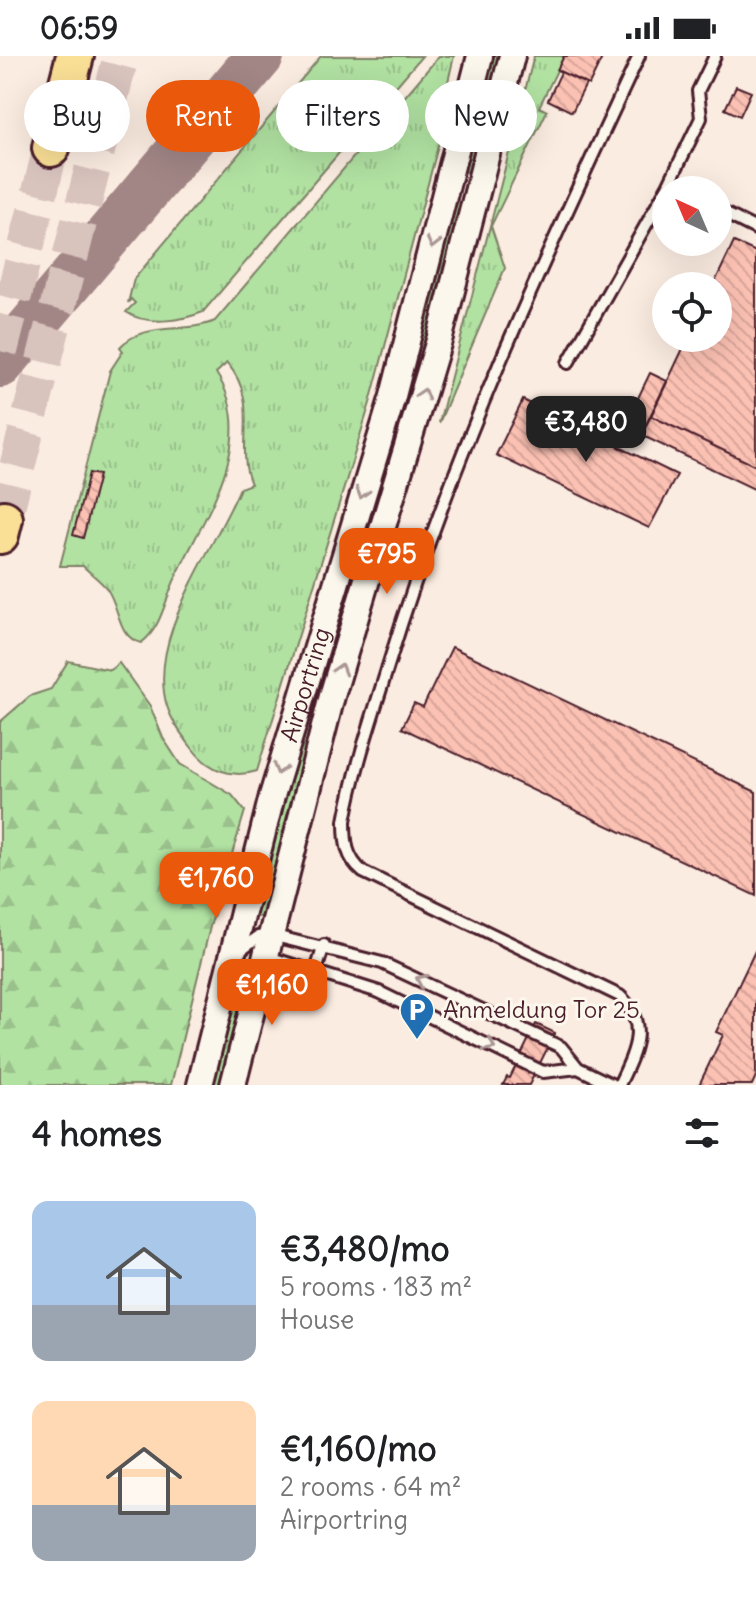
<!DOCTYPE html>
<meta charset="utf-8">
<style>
:root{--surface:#fff;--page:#f6f6f6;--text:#202124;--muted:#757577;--accent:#ea580c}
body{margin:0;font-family:Delius,sans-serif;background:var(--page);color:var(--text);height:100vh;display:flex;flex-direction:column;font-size:30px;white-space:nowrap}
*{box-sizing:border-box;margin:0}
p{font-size:26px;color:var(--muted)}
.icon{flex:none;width:44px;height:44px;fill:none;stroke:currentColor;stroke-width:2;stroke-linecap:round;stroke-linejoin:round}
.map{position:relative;height:1029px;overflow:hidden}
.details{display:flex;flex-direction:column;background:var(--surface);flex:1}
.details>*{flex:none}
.top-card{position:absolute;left:24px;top:24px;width:708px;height:72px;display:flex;gap:16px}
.needle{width:52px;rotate:316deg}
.tools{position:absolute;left:652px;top:120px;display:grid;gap:16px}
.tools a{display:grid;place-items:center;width:80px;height:80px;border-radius:50%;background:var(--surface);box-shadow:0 8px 32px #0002;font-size:40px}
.price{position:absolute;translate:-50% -68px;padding:0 18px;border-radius:16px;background:var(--accent);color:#fff;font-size:26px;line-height:52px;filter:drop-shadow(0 2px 4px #0008)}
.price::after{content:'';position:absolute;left:50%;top:48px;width:24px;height:18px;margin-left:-12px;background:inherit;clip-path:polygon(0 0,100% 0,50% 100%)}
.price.current{background:#222;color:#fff}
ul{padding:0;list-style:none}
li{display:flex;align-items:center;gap:24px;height:200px;padding:0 32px}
li span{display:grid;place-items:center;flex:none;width:224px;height:160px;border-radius:16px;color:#555}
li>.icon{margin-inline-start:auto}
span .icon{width:96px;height:96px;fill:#fffc;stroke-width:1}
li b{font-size:34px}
h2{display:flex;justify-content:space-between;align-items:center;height:96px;padding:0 32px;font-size:34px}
.tag{padding:0 28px;border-radius:36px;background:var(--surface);box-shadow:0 8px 32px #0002;font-size:28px;line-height:72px}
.tag.current{background:var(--accent);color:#fff}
.status{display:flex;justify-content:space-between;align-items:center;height:56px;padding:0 40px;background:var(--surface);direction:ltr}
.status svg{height:22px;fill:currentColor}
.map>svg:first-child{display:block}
.grass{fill:url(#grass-tufts);stroke:#7e8066;stroke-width:2}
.forest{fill:url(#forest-firs);stroke:#7e8066;stroke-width:2}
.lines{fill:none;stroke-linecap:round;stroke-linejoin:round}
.taxiway{stroke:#a28686;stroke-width:48}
.building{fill:url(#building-back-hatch);stroke:#4a1f2b;stroke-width:2}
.motorway-tunnel{stroke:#d8c3bd;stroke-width:36;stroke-dasharray:36 18;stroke-linecap:butt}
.service-casing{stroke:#4a1f2b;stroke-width:16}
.tertiary-casing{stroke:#4a1f2b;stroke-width:30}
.motorway-casing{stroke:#4a1f2b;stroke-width:42}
.service{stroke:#fbf7ec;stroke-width:10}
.tertiary{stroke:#fbf7ec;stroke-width:24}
.motorway{stroke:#fadf96;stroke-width:36}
.oneway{stroke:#ab9695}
.labels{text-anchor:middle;stroke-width:6;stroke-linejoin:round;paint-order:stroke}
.street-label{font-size:24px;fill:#4a1f2b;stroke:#fbf7ec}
.poi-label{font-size:24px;fill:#4a1f2b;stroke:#fbf7ec;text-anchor:start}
</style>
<div class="status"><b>06:59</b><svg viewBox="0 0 49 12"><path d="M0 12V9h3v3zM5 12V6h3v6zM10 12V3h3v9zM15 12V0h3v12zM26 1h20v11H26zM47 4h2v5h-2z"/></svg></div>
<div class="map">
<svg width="756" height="1029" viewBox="0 0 756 1029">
<defs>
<pattern id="grass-tufts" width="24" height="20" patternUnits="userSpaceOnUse" patternTransform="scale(2)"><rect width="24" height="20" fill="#b1e2a2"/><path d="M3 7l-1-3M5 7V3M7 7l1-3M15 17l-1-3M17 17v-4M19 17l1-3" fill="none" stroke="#9ac18c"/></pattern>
<pattern id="forest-firs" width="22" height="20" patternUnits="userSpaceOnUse" patternTransform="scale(2)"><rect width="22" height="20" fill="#b1e2a2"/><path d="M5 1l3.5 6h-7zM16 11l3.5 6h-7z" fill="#9ac18c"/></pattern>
<pattern id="building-back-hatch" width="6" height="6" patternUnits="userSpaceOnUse" patternTransform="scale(2)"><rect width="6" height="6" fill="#fbc1b3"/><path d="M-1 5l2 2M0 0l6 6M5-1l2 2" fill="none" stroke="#d9a59a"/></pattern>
</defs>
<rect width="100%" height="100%" fill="#fbece1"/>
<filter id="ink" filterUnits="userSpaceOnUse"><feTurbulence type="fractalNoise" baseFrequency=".0125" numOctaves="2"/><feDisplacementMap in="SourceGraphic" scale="16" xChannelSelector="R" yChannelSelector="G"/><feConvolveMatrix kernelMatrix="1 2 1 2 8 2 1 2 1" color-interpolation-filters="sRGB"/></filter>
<g filter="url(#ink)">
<path class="grass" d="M321 0H422L203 256C181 265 146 270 126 256L135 247 131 243 128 247 134 223Z
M439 0H454L438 69 443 71 370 347 257 715C232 723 208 714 192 692 182 679 172 666 167 650 146 582 214 494 240 432L251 428C234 390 262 347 227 307L216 317C261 385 203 461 175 523 165 544 161 573 141 587 117 581 120 551 107 533 101 525 91 518 83 510H60L110 315 123 295 120 291C144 265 184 278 215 265Z
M488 0H501L469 117 461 112Z
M534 0H564L539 51 547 55 491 170 505 212 439 367Z
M454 143 463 149 403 372 323 629 263 860 257 861V848L315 627Z
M228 950 240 952 221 1029H208Z"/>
<path class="forest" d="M68 605 110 614 119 607 150 650 163 682 180 708 232 739 245 755 210 871 171 1029H0V666L30 640 51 633Z"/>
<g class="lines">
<path class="taxiway" d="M0 308 260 0"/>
</g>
<path class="building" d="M564 0H603L589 29 557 14Z
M561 16 586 28 572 56 548 44Z
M736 30 751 36 740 60 725 53Z
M432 55 440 56 438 70 430 68Z
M734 186 756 196V410L651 360 688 282H718V230H713Z
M650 317 667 325 641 379 624 371Z
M523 344 677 419 649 472 496 399Z
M651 360 756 410V434L641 379Z
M89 417 99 419 83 482 73 479Z
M452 591 756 736V840L402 672 414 647 423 651Z
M756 893V1020L752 1029H699L723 979 716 976Z
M536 968 555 977 529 1029H503L507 1021 510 1022Z"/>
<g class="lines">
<path class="motorway-tunnel" d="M0 295 51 92
M4 463 121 0"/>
<g class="service-casing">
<path id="service" d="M668 130 701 62 698 35 715 0
M718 154 756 173
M568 307 668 130 676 134
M240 894 258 881 271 879 382 907 561 991 578 1012 613 1029
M265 900 379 936 543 1016 578 1012
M316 915 324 889
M619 1029C634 997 650 969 620 940L363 816C346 802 345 786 345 765 355 711 373 659 389 607 453 396 546 199 639 0"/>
</g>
<g class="tertiary-casing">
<g id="tertiary">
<path id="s1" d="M200 1029 272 740 393 340 480 0"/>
<path d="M233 1029 332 640 440 281 512 0"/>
</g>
</g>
<g class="motorway-casing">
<path id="motorway" d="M51 92 75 0
M0 479 4 463"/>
</g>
<use href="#service" class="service"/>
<use href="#tertiary" class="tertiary"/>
<use href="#motorway" class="motorway"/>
</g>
<defs><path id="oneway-chevron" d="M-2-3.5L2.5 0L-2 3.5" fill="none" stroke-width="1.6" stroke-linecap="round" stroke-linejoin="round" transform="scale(2)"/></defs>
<g class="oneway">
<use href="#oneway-chevron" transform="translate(433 187) rotate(104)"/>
<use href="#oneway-chevron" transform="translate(423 338) rotate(-73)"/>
<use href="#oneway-chevron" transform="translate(362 437) rotate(107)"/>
<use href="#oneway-chevron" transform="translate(340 613) rotate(-73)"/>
<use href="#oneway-chevron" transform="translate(279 713) rotate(106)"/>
<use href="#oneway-chevron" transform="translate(421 924) rotate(-155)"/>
<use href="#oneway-chevron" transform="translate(490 990) rotate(27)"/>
</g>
</g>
<defs>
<g id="parking-pin" transform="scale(1.8)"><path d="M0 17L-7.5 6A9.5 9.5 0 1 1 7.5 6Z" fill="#1f6fb2" stroke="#fbf7ec"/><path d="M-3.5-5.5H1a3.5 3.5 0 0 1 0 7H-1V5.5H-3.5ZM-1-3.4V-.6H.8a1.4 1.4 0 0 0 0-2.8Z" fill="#fff"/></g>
</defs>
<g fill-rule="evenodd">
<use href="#parking-pin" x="417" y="954"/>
</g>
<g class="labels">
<g class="street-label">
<text dy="8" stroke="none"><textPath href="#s1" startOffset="414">Airportring</textPath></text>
</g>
<g class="poi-label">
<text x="443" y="962">Anmeldung Tor 25</text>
</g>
</g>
</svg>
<div class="tools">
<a><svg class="needle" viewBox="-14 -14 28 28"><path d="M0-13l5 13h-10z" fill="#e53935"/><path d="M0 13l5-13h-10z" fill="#757577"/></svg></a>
<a><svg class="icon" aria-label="locate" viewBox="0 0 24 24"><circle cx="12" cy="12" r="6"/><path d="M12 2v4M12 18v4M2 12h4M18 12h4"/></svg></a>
</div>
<b class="price current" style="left:586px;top:408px">€3,480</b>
<b class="price" style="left:387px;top:540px">€795</b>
<b class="price" style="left:216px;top:864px">€1,760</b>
<b class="price" style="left:272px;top:971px">€1,160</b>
<div class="top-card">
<a class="tag">Buy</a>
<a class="tag current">Rent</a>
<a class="tag">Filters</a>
<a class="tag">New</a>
</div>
</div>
<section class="details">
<h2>4 homes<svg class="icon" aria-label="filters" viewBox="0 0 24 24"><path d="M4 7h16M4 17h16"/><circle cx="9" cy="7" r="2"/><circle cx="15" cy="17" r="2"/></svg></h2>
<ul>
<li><span style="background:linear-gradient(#a9c7e8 65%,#9aa5b1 0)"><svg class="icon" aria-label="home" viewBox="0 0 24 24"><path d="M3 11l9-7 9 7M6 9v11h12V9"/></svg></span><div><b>€3,480/mo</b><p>5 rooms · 183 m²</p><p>House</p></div></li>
<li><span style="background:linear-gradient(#ffd9b3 65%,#9aa5b1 0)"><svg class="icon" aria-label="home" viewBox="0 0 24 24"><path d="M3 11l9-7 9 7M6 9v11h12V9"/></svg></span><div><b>€1,160/mo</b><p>2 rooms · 64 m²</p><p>Airportring</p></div></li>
</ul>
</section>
